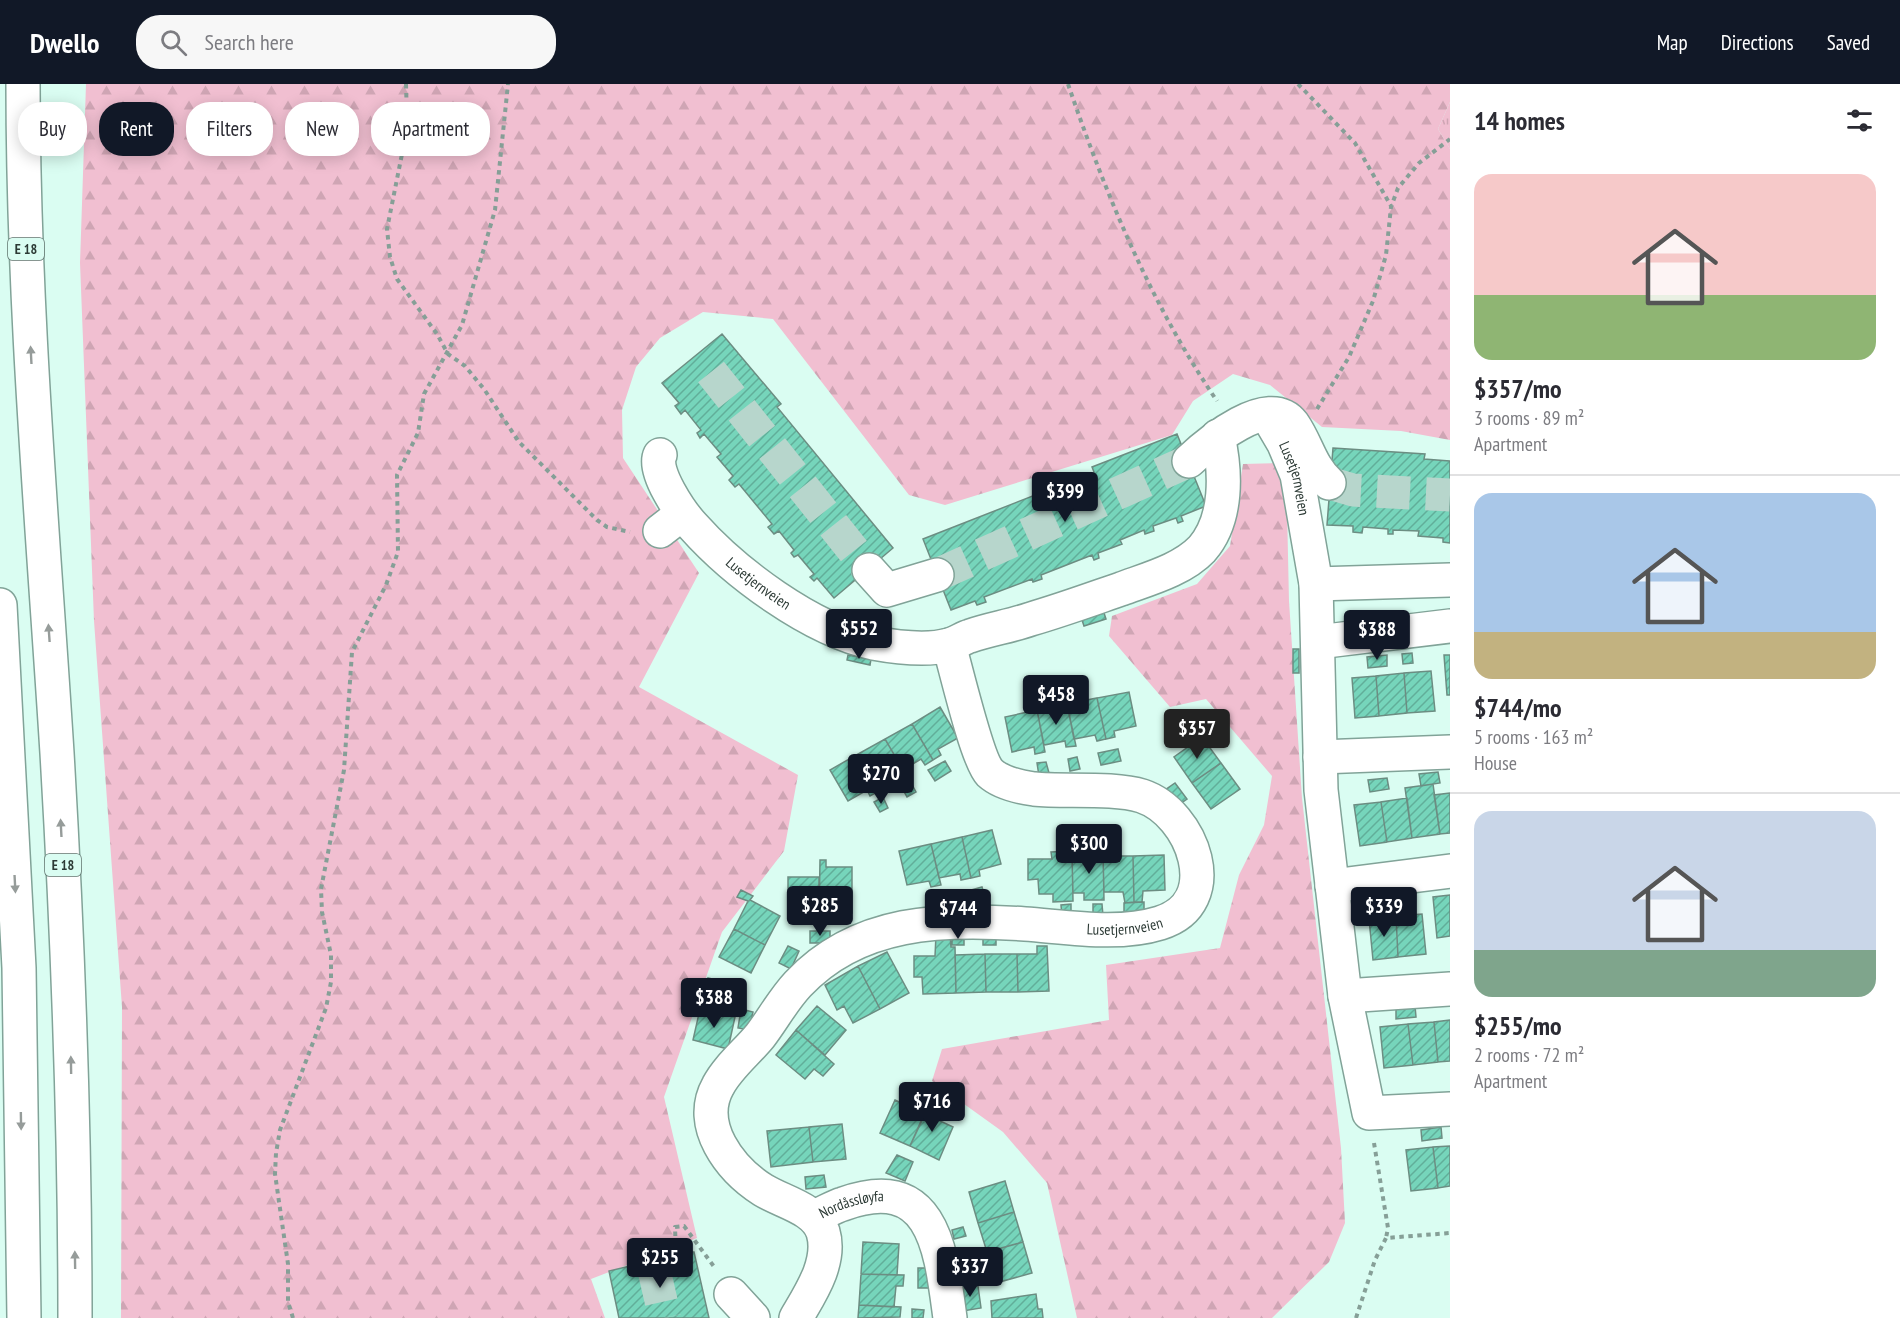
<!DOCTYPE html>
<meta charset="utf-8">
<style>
:root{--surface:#fff;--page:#f7f7f7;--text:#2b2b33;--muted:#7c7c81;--line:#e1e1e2;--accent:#111827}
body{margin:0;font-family:"PT Sans Narrow",sans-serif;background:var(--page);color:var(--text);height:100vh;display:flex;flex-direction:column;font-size:22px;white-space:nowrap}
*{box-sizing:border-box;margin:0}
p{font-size:20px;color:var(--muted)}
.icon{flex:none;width:33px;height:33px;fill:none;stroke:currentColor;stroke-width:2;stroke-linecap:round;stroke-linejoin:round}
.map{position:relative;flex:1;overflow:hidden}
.details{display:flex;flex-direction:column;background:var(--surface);width:450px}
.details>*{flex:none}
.guide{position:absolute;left:18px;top:18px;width:570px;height:54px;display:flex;gap:12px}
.price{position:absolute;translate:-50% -51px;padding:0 14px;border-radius:6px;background:var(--accent);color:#fff;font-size:20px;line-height:39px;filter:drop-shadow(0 2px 3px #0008)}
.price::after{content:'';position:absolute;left:50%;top:36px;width:18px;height:14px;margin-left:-9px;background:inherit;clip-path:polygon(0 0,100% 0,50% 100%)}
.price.current{background:#222;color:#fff}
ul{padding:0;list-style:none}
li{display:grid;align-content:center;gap:12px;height:318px;padding:0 24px}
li+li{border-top:2px solid var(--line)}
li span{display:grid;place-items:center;height:186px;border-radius:18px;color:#555}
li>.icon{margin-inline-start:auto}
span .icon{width:108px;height:108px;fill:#fffc;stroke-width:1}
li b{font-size:26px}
h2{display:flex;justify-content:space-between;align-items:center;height:72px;padding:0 24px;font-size:26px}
.pill{padding:0 21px;border-radius:24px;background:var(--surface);box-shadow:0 3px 15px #0003;font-size:21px;line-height:54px}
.pill.current{background:var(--accent);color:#fff}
header{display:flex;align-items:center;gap:36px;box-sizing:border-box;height:84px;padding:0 30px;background:var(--accent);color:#fff}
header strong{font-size:28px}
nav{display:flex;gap:33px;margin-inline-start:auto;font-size:21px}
.search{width:420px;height:54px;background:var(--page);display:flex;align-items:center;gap:15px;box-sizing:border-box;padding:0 21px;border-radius:24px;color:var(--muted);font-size:22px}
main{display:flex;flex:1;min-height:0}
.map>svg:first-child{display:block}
.forest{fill:url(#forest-firs)}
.park{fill:url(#park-tufts)}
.building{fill:url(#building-hatch);stroke:#6c8d82;stroke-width:1.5}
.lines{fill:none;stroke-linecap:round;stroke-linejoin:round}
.minor-tunnel{stroke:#b7d6cc;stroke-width:33;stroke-dasharray:33 16;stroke-linecap:butt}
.minor-casing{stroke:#81a398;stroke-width:36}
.highway-casing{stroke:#81a398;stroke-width:36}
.path{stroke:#869f97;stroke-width:4;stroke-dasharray:4.5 4.5;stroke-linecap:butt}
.minor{stroke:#fff;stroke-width:33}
.highway{stroke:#fff;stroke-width:33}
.oneway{fill:#969c9a}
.labels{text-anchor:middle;stroke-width:4.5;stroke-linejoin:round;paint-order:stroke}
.shield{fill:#dafdf2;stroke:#60746e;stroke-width:1.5}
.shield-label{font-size:14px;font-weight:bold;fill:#2c3a35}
.street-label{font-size:15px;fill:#2c3a35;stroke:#dafdf2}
</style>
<header>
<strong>Dwello</strong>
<div class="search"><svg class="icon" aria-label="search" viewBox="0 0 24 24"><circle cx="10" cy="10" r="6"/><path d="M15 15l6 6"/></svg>Search here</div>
<nav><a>Map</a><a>Directions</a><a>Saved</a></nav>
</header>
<main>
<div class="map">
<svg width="1450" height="1234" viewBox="0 0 1450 1234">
<defs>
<pattern id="forest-firs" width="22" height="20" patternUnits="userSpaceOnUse" patternTransform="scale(1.5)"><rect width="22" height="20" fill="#f1bfd1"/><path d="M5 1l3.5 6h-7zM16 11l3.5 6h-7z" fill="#cfa5b4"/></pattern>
<pattern id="park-tufts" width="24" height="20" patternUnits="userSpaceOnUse" patternTransform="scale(1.5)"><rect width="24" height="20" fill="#f1bfd1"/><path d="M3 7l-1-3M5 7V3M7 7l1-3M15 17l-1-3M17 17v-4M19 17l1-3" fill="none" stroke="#cfa5b4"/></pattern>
<pattern id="building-hatch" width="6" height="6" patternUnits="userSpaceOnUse" patternTransform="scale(1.5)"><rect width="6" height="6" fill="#76d5bb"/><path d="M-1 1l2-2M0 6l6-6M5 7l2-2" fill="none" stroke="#61ae99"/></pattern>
</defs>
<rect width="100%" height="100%" fill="#dafdf2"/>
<path class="forest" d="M86 0H1450V18L1438 45 1450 65V356L1401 347 1322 343 1270 301 1233 290 1193 317 1172 351 945 421 909 411 773 235 703 228 660 254 636 283 622 326 623 374 699 489 639 603 798 691 784 767 722 848 664 1013 697 1154 591 1195 605 1234H121L122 923 94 537 80 179Z
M1286 379 1289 517 1302 714 1341 1064 1345 1139 1329 1178 1272 1234H1077L1047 1099 1003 1048 932 997 942 965 1109 936 1106 881 1220 864 1239 791 1264 741 1272 692 1206 615 1170 623 1109 552 1112 532 1197 500 1230 462 1243 380Z"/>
<path class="park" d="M1450 18V65L1438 45Z"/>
<path class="building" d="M722 250 781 320 777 323 893 464 834 514 817 494 814 497 810 493 814 490 798 471 794 473 791 469 794 466 779 447 774 450 768 443 772 440 739 400 735 403 729 396 733 392 717 373 721 370 704 350 700 354 697 349 701 346 685 326 681 330 675 322 679 319 662 299Z
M1177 350 1206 422 1181 432 1183 437 1178 439 1176 434 1153 442 1154 447 1145 450 1144 446 1120 456 1122 460 1098 469 1099 474 1094 476 1092 471 1041 491 1042 495 1033 498 1032 495 984 513 986 518 977 521 975 517 951 526 923 455 1094 388 1092 383Z
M1333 364 1425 370 1424 375 1450 377V459L1443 458V454L1418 452 1419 447 1393 446V450H1388V445L1363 443 1362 449 1353 448V442L1327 441Z
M1104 529 1106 535 1084 542 1082 536Z
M1293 565H1299V589H1293Z
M1412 569 1413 579 1403 580 1402 570Z
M848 571 871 575 870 581 847 576Z
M1387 571V582L1368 584 1367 573Z
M1444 571H1450V611H1447Z
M1431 587 1435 627 1407 629 1404 589Z
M1404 589 1407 629 1379 632 1376 592Z
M1376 592 1379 632 1355 634 1352 594Z
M1129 608 1136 642 1114 647 1115 653 1106 655 1097 614Z
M1097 614 1106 655 1097 657 1095 651 1074 655 1067 620Z
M1067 620 1076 662 1066 663 1065 657 1044 661 1037 626Z
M940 623 958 654 938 665 941 671 933 676 912 640Z
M1037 626 1045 668 1035 670 1034 663 1012 668 1005 633Z
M912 640 933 676 925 681 921 675 903 686 885 655Z
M1202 653 1221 679 1192 699 1174 673Z
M885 655 906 691 897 696 894 691 876 701 858 670Z
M1118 665 1121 677 1101 681 1098 669Z
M858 670 879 707 870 712 867 706 848 717 830 686Z
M1077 673 1080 685 1070 687 1068 675Z
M945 677 951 687 935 697 928 686Z
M1046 678 1049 689 1039 692 1037 679Z
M1221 679 1240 705 1211 725 1192 699Z
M1438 688 1440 699 1421 702 1419 690Z
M1387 694 1389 705 1370 708 1368 696Z
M910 697 916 708 907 713 901 702Z
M1175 699 1187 715 1177 722 1165 706Z
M1433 700 1440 750 1412 754 1405 704Z
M1450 709V749L1440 750 1434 711Z
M883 713 888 724 880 728 874 718Z
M1407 714 1412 754 1387 758 1381 718Z
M1381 718 1387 758 1360 762 1354 721Z
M992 746 1001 780 979 786 980 792 971 794 962 753Z
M962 753 971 794 961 796 960 790 939 794 931 760Z
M931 760 941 801 931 803 929 797 907 801 899 767Z
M1083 766H1103L1104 816H1084V809H1073L1072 774 1083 773Z
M1072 767 1073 817 1053 818V810H1039L1038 795 1028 796V775H1052L1051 768Z
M1164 771 1165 806 1143 807 1142 818H1134L1133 772Z
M1103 772H1133L1134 818 1125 819 1123 808H1104Z
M820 776H826V783H852V829H829L822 831V835H819Z
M788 793H819V835L818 831 810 829H788Z
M982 803 986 816 967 820 964 808Z
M741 806 753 812 750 816 780 832 765 861 734 845 748 817 737 813Z
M942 810 945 822 935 824 932 813Z
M1450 811V852L1437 854 1433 813Z
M1403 812 1404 823 1384 825 1383 814Z
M1144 818V831H1124V819Z
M1071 820V833H1062L1061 821Z
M1093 820H1102L1103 832H1093Z
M1422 830 1426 870 1398 873 1396 832Z
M1396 832 1398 873 1373 876 1369 835Z
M734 845 765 861 751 889 719 873Z
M810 847H830V859H810Z
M964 850V861H952V851Z
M983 850H996V861H983Z
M936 851H950L951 863H955L956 909 923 910 922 893H914V872H935Z
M788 862 799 867 791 885 779 879Z
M1037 862H1047L1049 907 1018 908 1017 870H1037Z
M887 868 909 909 880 925 858 882Z
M985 870 986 908 956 909 955 871Z
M985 870H1017L1018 908H986Z
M858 882 880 925 853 939 844 922 837 926 825 901Z
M708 894 742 902 735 933 700 925Z
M817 922 846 946 825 971 796 946Z
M1415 922 1416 933 1396 935V924Z
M700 925 735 933 728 965 693 956Z
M741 925 753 928 749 946 738 944Z
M1450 936V977L1438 978 1434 938Z
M1434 938 1438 978 1413 981 1408 940Z
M1408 940 1413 981 1384 984 1380 943Z
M796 946 834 980 823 992 814 985 805 995 776 971Z
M895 1016 925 1030 910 1062 880 1049Z
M929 1019 945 1027 940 1037 953 1043 939 1076 910 1062Z
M842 1040 846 1075 813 1078 809 1043Z
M809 1043 813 1078 771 1083 767 1047Z
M1441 1043 1442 1054 1422 1057 1421 1046Z
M1450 1062V1102L1438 1104 1433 1063Z
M1433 1063 1438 1104 1411 1107 1406 1066Z
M897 1071 913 1078 905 1097 886 1089Z
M824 1091 826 1103 806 1105 805 1093Z
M1005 1097 1014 1128 978 1139 969 1108Z
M1014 1128 1023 1158 987 1168 978 1139Z
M963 1143 966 1152 954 1155 952 1146Z
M863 1158 899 1160 897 1191 861 1190Z
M1023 1158 1032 1189 996 1199 987 1168Z
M688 1168H694L709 1234H619L609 1187Z
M918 1184H931L930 1204H918Z
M861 1190 904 1191 903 1202H896L894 1223 859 1221Z
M978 1202 981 1224 963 1227 959 1205Z
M1036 1210 1038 1225H1042L1043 1234H992L991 1217Z
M859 1221 901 1223 900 1233 858 1234Z
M912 1225 924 1226 923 1234H912Z"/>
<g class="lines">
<path class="minor-tunnel" d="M711 288 869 486
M1329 399 1353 406 1450 411
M937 491 1189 377
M654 1186 665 1234"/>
<g class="minor-casing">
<g id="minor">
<path id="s1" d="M1267 331 1284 360 1297 391 1316 500 1321 706 1345 912 1369 1029 1450 1025"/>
<path id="s2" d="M660 371C652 387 681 429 693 442 735 489 810 545 873 559 895 563 927 567 949 561 957 559 963 554 970 552 990 545 1011 542 1031 535 1062 526 1092 515 1121 505 1148 495 1182 486 1202 465 1228 435 1226 388 1218 352"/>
<path d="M1189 377C1208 359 1269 308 1293 340 1307 360 1310 382 1329 399"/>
<path d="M660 447 682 430"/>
<path d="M869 486 887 506 937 491"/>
<path d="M1316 500 1450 496"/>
<path d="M1318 558 1450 542"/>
<path d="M1320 673 1450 668"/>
<path d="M1332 802 1450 787"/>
<path d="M1345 912 1450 905"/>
<path id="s3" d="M814 1133C824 1129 833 1123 843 1120 935 1087 941 1168 950 1234"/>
<path d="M731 1210 753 1234"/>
<path id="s4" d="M796 1234C810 1210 832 1178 823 1148 815 1124 782 1118 763 1106 730 1085 696 1041 718 1002 728 983 746 969 760 952 773 935 783 916 798 900 858 836 943 834 1025 840 1067 843 1119 852 1160 839 1226 819 1193 729 1142 712 1114 703 1064 708 1034 705 1020 703 1001 699 990 689 977 676 956 585 949 561"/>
</g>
</g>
<g class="highway-casing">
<path id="highway" d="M23 0C23 224 43 446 57 669 68 857 75 1046 75 1234
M0 521 19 884 24 1234"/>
</g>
<path class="path" d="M406 0 407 36 404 60 387 145 390 173 397 195 437 250 448 270 465 282 484 305 519 358 597 436 607 443 630 448
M1068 0C1106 111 1151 220 1217 317
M1298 0 1355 59 1391 122
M1317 325 1349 273 1373 217 1386 171 1391 123 1398 104 1419 79 1450 55
M1374 1059 1388 1144 1386 1154
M676 1170 675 1143 684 1142 715 1184
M293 1234 288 1218V1180L275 1090 276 1069 280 1046 326 924 331 898V871L322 828 321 805 344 686 352 568 386 501 398 468 397 391 418 349 424 310 462 241 495 126 508 0
M1356 1234 1375 1176 1386 1154 1450 1149"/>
<use href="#minor" class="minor"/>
<use href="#highway" class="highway"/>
</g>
<defs><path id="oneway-solid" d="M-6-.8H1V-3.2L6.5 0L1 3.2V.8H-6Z" transform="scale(1.5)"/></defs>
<g class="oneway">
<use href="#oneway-solid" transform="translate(31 271) rotate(-93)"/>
<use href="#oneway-solid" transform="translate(49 549) rotate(-94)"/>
<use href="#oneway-solid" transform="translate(61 744) rotate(-93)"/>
<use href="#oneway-solid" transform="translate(15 800) rotate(87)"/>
<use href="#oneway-solid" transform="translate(71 981) rotate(-91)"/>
<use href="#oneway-solid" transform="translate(21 1037) rotate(89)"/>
<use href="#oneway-solid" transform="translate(75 1176) rotate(-91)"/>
</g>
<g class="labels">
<g class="shield">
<rect x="8" y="154" width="36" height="22" rx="4.5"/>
<rect x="45" y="770" width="36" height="22" rx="4.5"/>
</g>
<g class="shield-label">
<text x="26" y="170">E 18</text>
<text x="63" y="786">E 18</text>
</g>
<g class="street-label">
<text dy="5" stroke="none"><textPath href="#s1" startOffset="70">Lusetjernveien</textPath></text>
<text dy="5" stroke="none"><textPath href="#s2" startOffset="168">Lusetjernveien</textPath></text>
<text dy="5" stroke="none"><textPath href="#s4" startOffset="766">Lusetjernveien</textPath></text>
<text dy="5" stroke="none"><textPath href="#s3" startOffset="40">Nordåssløyfa</textPath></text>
</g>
</g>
</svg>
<b class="price" style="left:1065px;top:439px">$399</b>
<b class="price" style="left:859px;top:576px">$552</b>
<b class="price" style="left:1377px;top:577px">$388</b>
<b class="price" style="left:1056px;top:642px">$458</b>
<b class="price current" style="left:1197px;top:676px">$357</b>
<b class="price" style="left:881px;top:721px">$270</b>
<b class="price" style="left:1089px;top:791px">$300</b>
<b class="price" style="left:820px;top:853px">$285</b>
<b class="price" style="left:1384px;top:854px">$339</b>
<b class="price" style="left:958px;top:856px">$744</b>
<b class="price" style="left:714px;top:945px">$388</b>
<b class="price" style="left:932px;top:1049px">$716</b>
<b class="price" style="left:660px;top:1205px">$255</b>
<b class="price" style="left:970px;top:1214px">$337</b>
<div class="guide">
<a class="pill">Buy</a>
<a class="pill current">Rent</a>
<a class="pill">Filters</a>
<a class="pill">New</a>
<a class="pill">Apartment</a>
</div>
</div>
<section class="details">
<h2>14 homes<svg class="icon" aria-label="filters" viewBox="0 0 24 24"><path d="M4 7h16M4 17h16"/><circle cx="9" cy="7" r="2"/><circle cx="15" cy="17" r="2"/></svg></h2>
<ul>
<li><span style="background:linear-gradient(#f6c9c9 65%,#8fb573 0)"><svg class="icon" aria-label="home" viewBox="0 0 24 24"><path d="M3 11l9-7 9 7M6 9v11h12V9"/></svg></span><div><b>$357/mo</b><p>3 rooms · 89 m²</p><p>Apartment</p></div></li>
<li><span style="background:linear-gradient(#a9c7e8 75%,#c2b280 0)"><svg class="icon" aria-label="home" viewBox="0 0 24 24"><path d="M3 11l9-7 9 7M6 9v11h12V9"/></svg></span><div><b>$744/mo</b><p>5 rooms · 163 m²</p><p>House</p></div></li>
<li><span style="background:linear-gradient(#c9d6e8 75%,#7fa58c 0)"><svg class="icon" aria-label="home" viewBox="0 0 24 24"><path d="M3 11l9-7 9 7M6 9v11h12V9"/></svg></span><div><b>$255/mo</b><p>2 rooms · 72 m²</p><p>Apartment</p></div></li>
</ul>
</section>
</main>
